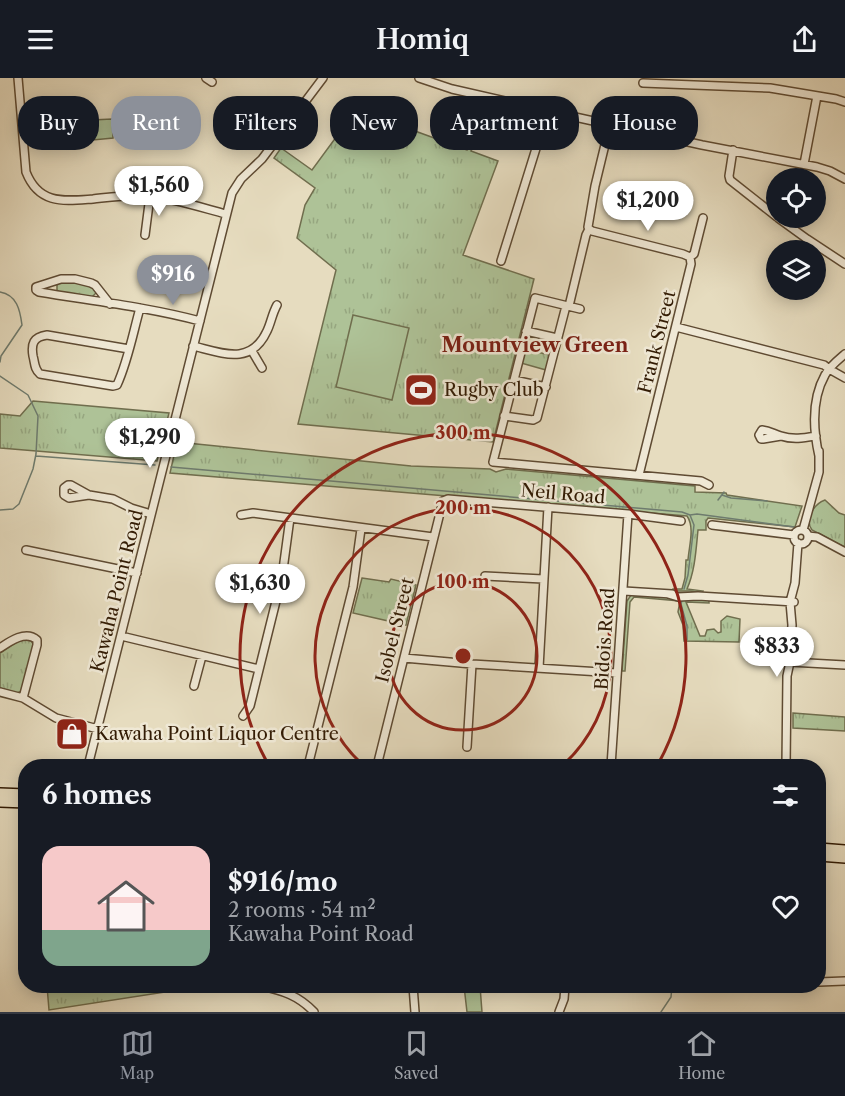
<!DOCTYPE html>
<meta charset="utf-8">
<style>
:root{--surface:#171b24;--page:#20242c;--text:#f1f3f6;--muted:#9ea1a6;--line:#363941;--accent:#8c9099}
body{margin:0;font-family:"Libre Caslon Text",serif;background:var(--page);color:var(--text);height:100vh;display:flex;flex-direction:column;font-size:22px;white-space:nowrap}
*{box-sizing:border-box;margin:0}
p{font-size:20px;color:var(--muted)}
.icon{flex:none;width:33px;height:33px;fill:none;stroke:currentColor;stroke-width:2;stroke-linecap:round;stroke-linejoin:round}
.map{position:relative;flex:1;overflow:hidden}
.sheet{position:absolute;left:18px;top:681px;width:808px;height:234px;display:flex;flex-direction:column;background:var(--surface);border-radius:24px;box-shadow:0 3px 15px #0003}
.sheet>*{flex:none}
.banner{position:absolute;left:18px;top:18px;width:810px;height:54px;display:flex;gap:12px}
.fabs{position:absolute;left:766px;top:90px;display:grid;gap:12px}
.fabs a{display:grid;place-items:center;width:60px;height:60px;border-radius:50%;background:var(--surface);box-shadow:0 3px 15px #0003;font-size:30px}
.price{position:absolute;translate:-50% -51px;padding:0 14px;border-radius:21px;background:#fff;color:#222;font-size:20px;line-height:39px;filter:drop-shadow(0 2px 3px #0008)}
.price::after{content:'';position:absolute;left:50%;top:36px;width:18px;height:14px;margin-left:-9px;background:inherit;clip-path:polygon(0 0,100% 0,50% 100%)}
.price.current{background:var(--accent);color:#fff}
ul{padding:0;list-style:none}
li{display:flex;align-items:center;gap:18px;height:150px;padding:0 24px}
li+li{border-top:2px solid var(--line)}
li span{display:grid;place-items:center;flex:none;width:168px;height:120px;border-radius:18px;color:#555}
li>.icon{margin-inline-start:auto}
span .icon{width:72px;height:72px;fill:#fffc;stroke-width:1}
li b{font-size:26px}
h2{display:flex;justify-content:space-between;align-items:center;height:72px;padding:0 24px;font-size:26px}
.chip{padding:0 21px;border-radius:24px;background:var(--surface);box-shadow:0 3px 15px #0003;font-size:21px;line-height:54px}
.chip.current{background:var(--accent);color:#fff}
header{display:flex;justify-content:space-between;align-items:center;height:78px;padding:0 24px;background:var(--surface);font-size:27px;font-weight:600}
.dock{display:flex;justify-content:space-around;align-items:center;height:84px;border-top:2px solid var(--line);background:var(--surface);font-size:16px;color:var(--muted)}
.dock a{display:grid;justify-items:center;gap:3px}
.dock .current{color:var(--accent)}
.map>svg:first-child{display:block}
.grass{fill:url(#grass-tufts);stroke:#706e4e;stroke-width:1.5}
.garden{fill:#aec297;stroke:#706e4e;stroke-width:1.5}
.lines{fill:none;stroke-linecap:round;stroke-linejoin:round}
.stream{stroke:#6e7b6e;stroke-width:1.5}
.minor-casing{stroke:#5f4b33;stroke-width:10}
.highway-casing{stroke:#321b04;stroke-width:12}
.minor{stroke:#efe8d5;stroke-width:7}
.highway{stroke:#e6dcbf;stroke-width:9}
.ring{fill:none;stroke:#8f2418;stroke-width:3}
.labels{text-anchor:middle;stroke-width:5;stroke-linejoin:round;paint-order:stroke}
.street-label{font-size:18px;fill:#321b04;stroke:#efe8d5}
.poi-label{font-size:18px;fill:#321b04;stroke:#efe8d5;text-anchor:start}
.neighbourhood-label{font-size:20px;font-weight:bold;fill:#7a1f14;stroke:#efe8d5}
.centre{fill:#8f2418;stroke:#efe8d5;stroke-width:3}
.ring-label{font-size:18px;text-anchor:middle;font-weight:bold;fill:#8f2418;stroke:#efe8d5;stroke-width:5;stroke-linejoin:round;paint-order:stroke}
</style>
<header><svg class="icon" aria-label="menu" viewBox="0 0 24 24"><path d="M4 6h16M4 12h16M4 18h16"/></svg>Homiq<svg class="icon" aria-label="share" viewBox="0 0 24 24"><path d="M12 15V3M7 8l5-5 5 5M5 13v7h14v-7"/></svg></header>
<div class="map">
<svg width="845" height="934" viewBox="0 0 845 934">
<defs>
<pattern id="grass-tufts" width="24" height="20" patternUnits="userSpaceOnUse" patternTransform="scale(1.5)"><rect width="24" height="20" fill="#aec297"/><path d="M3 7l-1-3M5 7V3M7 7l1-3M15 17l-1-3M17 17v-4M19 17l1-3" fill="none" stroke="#96a680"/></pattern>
</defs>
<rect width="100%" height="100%" fill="#e6dcbf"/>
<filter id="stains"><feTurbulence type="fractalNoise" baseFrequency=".00333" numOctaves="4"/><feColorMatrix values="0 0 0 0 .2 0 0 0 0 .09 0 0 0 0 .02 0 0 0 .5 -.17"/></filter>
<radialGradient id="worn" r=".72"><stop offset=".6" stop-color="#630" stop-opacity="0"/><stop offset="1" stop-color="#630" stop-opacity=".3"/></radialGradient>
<path class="grass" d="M478 24 481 25 471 73 498 83 463 177 534 201 493 364 298 346 336 192 297 160 305 127 315 110 274 80 281 70 312 92 359 28 415 53 467 72Z
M74 203 93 208 97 214 91 220 60 215 57 212V207L60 204Z
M524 271 550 277 546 292 521 285Z
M33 323 169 335 157 383 0 370V336L20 338Z
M177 364 411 388 490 391 496 394 506 391 695 408V414L726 415 727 417 802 428 795 449 708 440 706 443V452H698C696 472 695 493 687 511L703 513 702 515 690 513H673V511H682L685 500 686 482H688C689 468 695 449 687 438L170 395Z
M825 422 839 435 845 437V469L812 452C804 441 814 426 825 422Z
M362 500 389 504 391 501 416 507 406 547 353 535Z
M631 517 709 522V525L686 524 700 558H705L707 552 714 551 718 555 721 554V543L727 538 740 541 739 564 684 563 683 547 678 534 680 523 634 519 630 524 625 593H622L627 523Z
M23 560 31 562 34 568 22 613 17 615 0 610V575Z
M793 635 845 639V653L793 650Z
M47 908H174L178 912 49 932Z
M464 908H480L482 934H467Z"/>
<path class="garden" d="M112 41 113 60 93 62 92 42Z
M353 237 409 250 392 322 336 309Z"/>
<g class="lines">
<path class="stream" d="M0 214C17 217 20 232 22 247L1 278 0 284
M0 298 28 317 38 338 36 376 33 391 19 426 13 431 0 432
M36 378 155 387
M171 389 682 434 690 437 694 447 688 497 684 511
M722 417 731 420 767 423
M718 422 724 414
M690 437 697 436 794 449
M682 522 681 526 687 548V562
M661 934 671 919 672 908"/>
<g class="minor-casing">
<path id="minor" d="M18 0 26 94C39 127 64 123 93 121 111 119 130 116 149 118 172 120 203 130 226 136
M206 0 212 4
M419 0 452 11 575 39 702 67 817 89 830 93 845 101
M643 5 770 10 836 21 845 24
M733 72 729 98 730 102 777 139
M804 86 817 18
M778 140 807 161 845 186
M589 151 592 153 683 176 690 179
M145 157 150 118
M501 183 548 32
M110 226 95 207 91 205 75 201H61L36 209V212L39 214C93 223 147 229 200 243
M569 228 586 157 589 151 588 149 595 108 610 46
M580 231 535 220 493 384 701 403 709 407
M676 249 824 287 829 291 845 300
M526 253 557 260
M193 268C222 275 251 288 267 253 271 245 272 236 277 227
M129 271 47 257C33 259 31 266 33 278 35 285 34 291 40 296L113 308 117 307C128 283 133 255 140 230
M252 273 262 290
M514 302 546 309
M504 338 533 342 537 340 566 228
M781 358 763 361H761L759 357 762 352C770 353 774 356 781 358 793 362 804 360 816 358
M819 378C813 351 811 322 825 297 829 289 838 282 845 276
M639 397 691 186 690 179 694 176 703 140
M89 417 71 407H68L64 410V417L69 420 89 417 113 421 131 430 151 436
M241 437 253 435 433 459
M712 447 794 457
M803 452 819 394V373
M794 459a7 7 0 1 1 14 0a7 7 0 1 1-14 0Z
M808 458 817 459 845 474
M26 472 137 495
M485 498 543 501
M624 513 672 516
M668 516 678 519 698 518 794 524
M121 558 259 591
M0 570C10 563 26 552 37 562V567L23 620
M404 580 472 586 617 595
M790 584 845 587
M539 590 548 429
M194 608 202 578
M0 614 23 620 56 640 98 651
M243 638 250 628 282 499 290 440
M467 669 472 586
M88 688 232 115 241 101 262 81 323 0
M308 688 353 509 361 451
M377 688 443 423 448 421 628 436 681 443
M611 688 628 436
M786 688 787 598 790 584 792 547 790 524 795 505 798 465
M819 904 845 903
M261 908C282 912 299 918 314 934
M413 908 415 934
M559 934 564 921 565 908"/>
</g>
<g class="highway-casing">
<path id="highway" d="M0 715 26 716
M0 724 26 725
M819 770 845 772
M819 778 845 780"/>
</g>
<use href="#minor" class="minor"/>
<use href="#highway" class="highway"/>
</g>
<g class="ring">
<circle cx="463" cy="578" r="74"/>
<path d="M364 688A148 148 0 1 1 562 688"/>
<path d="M269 688A223 223 0 1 1 657 688"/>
</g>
<defs>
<g id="stadium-square" transform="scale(1.725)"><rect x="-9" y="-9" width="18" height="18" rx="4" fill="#8f2418" stroke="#efe8d5"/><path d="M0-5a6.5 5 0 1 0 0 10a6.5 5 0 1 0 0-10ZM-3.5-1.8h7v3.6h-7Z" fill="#fff"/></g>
<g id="shop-square" transform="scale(1.725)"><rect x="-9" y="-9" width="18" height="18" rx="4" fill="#8f2418" stroke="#efe8d5"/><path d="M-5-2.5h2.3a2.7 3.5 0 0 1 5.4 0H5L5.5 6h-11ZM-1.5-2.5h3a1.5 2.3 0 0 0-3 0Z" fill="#fff"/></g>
</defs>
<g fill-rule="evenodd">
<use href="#stadium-square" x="421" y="312"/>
<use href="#shop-square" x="72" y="656"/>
</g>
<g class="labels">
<g class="street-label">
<text transform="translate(657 264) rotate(-76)" y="6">Frank Street</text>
<text transform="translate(563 416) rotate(5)" y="6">Neil Road</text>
<text transform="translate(117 513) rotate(-76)" y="6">Kawaha Point Road</text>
<text transform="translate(395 552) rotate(-76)" y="6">Isobel Street</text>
<text transform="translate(605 561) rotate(-86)" y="6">Bidois Road</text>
</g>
<g class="poi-label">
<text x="444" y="318">Rugby Club</text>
<text x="95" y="662">Kawaha Point Liquor Centre</text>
</g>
<g class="neighbourhood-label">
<text x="535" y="274">Mountview Green</text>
</g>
</g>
<circle cx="463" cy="578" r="9" class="centre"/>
<g class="ring-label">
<text x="463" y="361">300 m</text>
<text x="463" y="436">200 m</text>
<text x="463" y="510">100 m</text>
</g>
<rect width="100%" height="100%" filter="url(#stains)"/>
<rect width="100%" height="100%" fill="url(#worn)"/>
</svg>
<div class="fabs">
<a><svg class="icon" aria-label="locate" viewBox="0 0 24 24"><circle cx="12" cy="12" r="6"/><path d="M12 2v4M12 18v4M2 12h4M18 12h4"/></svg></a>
<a><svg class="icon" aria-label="layers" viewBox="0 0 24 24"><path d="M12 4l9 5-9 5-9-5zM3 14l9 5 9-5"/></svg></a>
</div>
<b class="price" style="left:159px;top:139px">$1,560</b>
<b class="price" style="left:648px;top:154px">$1,200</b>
<b class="price current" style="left:173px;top:228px">$916</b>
<b class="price" style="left:150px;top:391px">$1,290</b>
<b class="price" style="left:260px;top:537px">$1,630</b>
<b class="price" style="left:777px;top:600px">$833</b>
<div class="banner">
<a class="chip">Buy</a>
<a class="chip current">Rent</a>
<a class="chip">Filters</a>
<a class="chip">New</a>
<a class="chip">Apartment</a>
<a class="chip">House</a>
</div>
<section class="sheet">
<h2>6 homes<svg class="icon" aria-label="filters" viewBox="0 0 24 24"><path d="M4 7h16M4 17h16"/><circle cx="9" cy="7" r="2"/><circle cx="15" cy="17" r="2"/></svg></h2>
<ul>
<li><span style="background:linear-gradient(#f6c9c9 70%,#7fa58c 0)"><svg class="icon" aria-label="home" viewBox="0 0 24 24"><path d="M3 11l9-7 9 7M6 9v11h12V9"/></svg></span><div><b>$916/mo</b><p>2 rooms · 54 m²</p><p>Kawaha Point Road</p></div><svg class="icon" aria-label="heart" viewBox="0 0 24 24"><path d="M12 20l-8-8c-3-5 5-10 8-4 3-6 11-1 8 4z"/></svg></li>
</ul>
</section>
</div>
<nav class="dock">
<a class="current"><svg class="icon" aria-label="map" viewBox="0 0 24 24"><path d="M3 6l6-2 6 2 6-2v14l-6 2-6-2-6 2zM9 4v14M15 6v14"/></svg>Map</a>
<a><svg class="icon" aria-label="saved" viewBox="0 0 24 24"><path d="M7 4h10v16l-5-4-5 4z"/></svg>Saved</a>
<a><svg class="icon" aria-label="home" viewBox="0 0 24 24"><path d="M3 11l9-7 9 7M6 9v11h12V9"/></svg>Home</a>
</nav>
